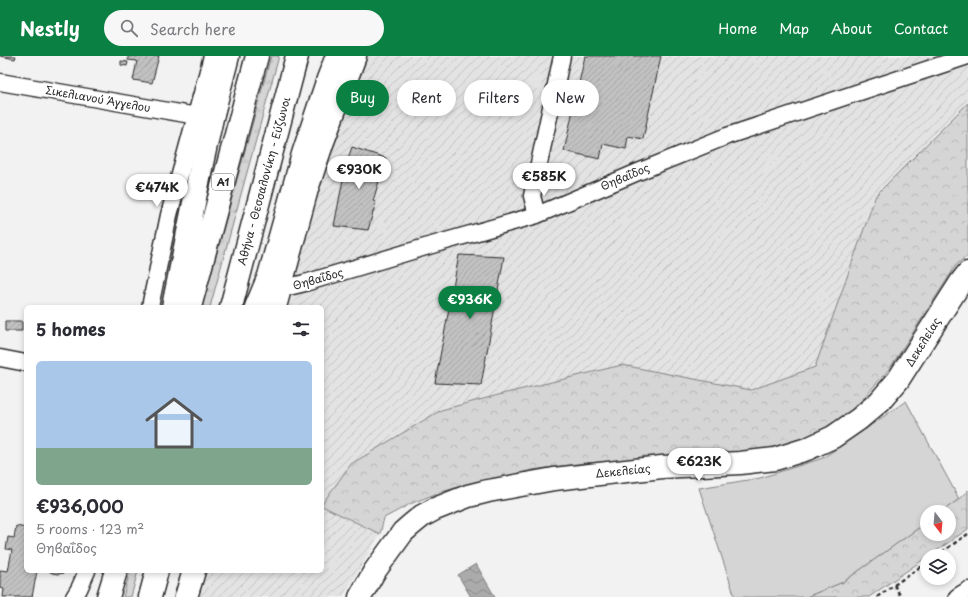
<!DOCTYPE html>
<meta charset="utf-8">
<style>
:root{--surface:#fff;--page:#f7f7f7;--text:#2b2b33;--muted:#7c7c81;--accent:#0b8043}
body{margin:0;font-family:"Playpen Sans",sans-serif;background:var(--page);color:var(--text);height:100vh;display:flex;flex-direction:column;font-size:15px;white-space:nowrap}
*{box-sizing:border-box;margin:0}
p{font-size:13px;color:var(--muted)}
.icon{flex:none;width:22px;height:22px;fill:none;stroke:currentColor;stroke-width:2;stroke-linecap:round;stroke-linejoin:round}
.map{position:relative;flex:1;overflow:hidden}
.side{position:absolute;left:24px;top:249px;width:300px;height:268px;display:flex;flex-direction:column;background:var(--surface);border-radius:6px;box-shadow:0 2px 6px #0003}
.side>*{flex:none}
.hud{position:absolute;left:336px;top:24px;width:380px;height:36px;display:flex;gap:8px}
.needle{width:26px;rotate:164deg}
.fabs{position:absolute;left:920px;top:449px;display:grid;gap:8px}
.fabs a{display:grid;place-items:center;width:36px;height:36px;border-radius:50%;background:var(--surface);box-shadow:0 2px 6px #0003;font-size:20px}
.price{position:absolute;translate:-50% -34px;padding:0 9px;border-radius:14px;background:#fff;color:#222;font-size:13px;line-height:26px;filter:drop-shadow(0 1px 2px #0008)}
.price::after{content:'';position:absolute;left:50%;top:24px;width:12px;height:9px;margin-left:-6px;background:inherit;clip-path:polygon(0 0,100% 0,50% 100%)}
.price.selected{background:var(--accent);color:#fff}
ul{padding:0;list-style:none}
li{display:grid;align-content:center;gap:8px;height:212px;padding:0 12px}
li span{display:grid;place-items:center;height:124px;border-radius:6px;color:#555}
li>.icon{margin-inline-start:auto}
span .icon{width:72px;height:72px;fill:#fffc;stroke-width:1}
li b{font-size:17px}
h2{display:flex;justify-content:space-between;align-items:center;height:48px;padding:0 12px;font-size:17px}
.pill{padding:0 14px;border-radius:18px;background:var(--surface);box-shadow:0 2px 6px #0003;font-size:14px;line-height:36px}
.pill.selected{background:var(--accent);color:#fff}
header{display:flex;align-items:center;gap:24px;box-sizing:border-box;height:56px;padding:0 20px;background:var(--accent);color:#fff}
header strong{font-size:19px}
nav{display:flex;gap:22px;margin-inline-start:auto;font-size:14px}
.search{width:280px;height:36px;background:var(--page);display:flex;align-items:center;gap:10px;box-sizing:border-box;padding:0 14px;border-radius:22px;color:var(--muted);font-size:15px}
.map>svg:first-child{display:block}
.industrial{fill:url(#industrial-furrows)}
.grass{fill:url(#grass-tufts);stroke:#808080}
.forest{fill:url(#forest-crowns);stroke:#808080}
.park{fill:#d5d5d5;stroke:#808080}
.water{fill:url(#water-waves);stroke:#787878}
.building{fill:url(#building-hatch);stroke:#2b2b2b}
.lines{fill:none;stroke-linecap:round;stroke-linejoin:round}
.street-casing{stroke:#2b2b2b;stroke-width:19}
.secondary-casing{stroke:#2b2b2b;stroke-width:25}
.highway-casing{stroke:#2b2b2b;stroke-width:25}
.path{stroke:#2b2b2b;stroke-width:2.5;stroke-dasharray:4 3;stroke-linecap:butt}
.street{stroke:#fff;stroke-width:16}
.secondary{stroke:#fff;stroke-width:22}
.highway{stroke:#fff;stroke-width:22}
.labels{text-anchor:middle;stroke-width:3.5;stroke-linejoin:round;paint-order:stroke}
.shield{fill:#fff;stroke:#6b6b6b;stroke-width:1}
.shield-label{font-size:10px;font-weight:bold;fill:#2b2b2b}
.street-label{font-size:11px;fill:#2b2b2b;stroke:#fff}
</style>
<header>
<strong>Nestly</strong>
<div class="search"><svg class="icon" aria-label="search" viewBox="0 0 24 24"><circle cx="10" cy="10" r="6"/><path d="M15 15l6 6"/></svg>Search here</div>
<nav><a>Home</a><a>Map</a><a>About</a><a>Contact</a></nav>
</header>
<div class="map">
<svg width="968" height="541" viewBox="0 0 968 541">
<defs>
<pattern id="industrial-furrows" width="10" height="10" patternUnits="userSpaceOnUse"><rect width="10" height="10" fill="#e3e3e3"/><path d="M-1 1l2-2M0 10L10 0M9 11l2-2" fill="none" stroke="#c3c3c3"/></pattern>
<pattern id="grass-tufts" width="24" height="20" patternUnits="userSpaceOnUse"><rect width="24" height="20" fill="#d5d5d5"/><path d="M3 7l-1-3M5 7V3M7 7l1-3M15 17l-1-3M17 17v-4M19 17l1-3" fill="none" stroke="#b7b7b7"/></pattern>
<pattern id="forest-crowns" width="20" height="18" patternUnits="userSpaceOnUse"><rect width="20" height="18" fill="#d5d5d5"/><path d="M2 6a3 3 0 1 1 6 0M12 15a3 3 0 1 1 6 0" fill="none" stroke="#b7b7b7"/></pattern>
<pattern id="water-waves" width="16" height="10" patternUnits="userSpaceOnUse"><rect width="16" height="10" fill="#ababab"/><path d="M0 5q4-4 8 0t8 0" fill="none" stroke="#8b8b8b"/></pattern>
<pattern id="building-hatch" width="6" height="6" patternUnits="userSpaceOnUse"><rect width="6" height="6" fill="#c1c1c1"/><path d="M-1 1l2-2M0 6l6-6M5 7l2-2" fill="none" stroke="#a6a6a6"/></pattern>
</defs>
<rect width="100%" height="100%" fill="#f2f2f2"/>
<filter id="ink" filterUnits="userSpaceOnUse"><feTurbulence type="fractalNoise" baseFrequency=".025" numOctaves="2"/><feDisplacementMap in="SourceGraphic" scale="8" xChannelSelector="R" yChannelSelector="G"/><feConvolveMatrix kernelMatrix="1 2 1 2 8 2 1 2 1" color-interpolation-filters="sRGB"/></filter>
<g filter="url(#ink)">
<path class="industrial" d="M367 0H968V47L876 139 815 311 751 334 622 309 506 337 441 354 351 408 322 448V251H285L311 150 332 88Z
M322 450 380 478 343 541H199L207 515H322Z"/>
<path class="grass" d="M271 0H279L210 251H202Z
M130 515H138L131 541H123Z"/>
<path class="forest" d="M968 47V200L957 208 890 312 852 355 806 384 742 399 584 407 532 414 440 436 410 448 384 462 380 478 322 450V448L351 408 441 354 506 337 622 309 751 334 815 311 876 139Z
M968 434V473L929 500H927V501L869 541H806L843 526 927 466V478H949V456H941L959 443Z"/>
<path class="park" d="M906 345 959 443 941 456H927V466L843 526 806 541H735L699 432 760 422 823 402Z"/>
<path class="water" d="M476 508 495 541H471L458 519Z"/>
<path class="building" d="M0 0H16L15 3Z
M128 0H159L152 27 133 24 137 5 128 4Z
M585 0H661L643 83 628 80 626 93 603 88 600 103 564 95Z
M121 5 128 6 127 10 121 9Z
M352 91 386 102 373 145 376 146 368 174 334 170 346 108Z
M459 199 504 201 481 329 435 327Z
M5 265H22V275H5Z
M16 470 26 472V515H37L32 541H3L4 533 0 532V514L8 515 12 494 6 493 8 481 14 482Z
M49 515H65L64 517 58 518 52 517Z"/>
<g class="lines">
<g class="street-casing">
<path id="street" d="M0 26 197 60
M537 159 532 140 562 0
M280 233 305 227 432 189 537 159 638 116 727 80 968 0
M150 251 169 159 212 0
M0 302 26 307
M74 541 79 533 87 515
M957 541 968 534"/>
</g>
<g class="secondary-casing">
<path id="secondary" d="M275 251 307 133 322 88 355 0
M186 541 194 515
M360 541 374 516 403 476 411 469 422 460 435 453 468 440 488 435 554 423 662 411 740 407 775 403 807 393 833 381 859 363 880 345 898 324 961 226 968 217"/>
</g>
<g class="highway-casing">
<path id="highway" d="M173 251 202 107 212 62 228 0
M190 251 257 0
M231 251 297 0
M256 251 269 220 303 98 328 23 337 0
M108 541 116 515
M150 541 157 515"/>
</g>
<path class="path" d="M936 500 968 478
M894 529 901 541
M877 541 927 506"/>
<use href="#street" class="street"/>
<use href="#secondary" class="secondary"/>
<use href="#highway" class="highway"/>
</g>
</g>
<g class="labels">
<rect class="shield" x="212" y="118" width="22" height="16" rx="3"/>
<g class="shield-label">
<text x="223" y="130">Α1</text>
</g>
<g class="street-label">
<text transform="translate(98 43) rotate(10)" y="4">Σικελιανού Άγγελου</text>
<text transform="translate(625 121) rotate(-23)" y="4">Θηβαΐδος</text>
<text transform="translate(264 125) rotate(-75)" y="4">Αθήνα - Θεσσαλονίκη - Εύζωνοι</text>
<text transform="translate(318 223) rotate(-16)" y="4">Θηβαΐδος</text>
<text transform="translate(923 286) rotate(-58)" y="4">Δεκελείας</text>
<text transform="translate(623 415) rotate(-6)" y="4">Δεκελείας</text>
</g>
</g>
</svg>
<div class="fabs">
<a><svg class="needle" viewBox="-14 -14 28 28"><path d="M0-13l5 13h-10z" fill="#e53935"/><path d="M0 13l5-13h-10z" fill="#7c7c81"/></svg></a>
<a><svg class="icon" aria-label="layers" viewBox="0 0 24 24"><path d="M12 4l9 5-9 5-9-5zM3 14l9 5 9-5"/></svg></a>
</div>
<b class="price" style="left:359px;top:134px">€930K</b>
<b class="price" style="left:544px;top:141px">€585K</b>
<b class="price" style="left:157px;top:152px">€474K</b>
<b class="price selected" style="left:470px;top:264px">€936K</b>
<b class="price" style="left:699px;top:426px">€623K</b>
<div class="hud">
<a class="pill selected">Buy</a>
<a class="pill">Rent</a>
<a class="pill">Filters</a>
<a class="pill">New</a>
</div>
<section class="side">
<h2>5 homes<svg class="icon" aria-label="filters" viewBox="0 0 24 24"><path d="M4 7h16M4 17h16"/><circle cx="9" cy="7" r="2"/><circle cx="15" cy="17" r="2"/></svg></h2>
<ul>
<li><span style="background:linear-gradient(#a9c7e8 70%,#7fa58c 0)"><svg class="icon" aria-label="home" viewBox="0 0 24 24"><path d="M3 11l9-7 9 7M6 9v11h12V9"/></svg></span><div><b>€936,000</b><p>5 rooms · 123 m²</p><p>Θηβαΐδος</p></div></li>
</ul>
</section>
</div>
